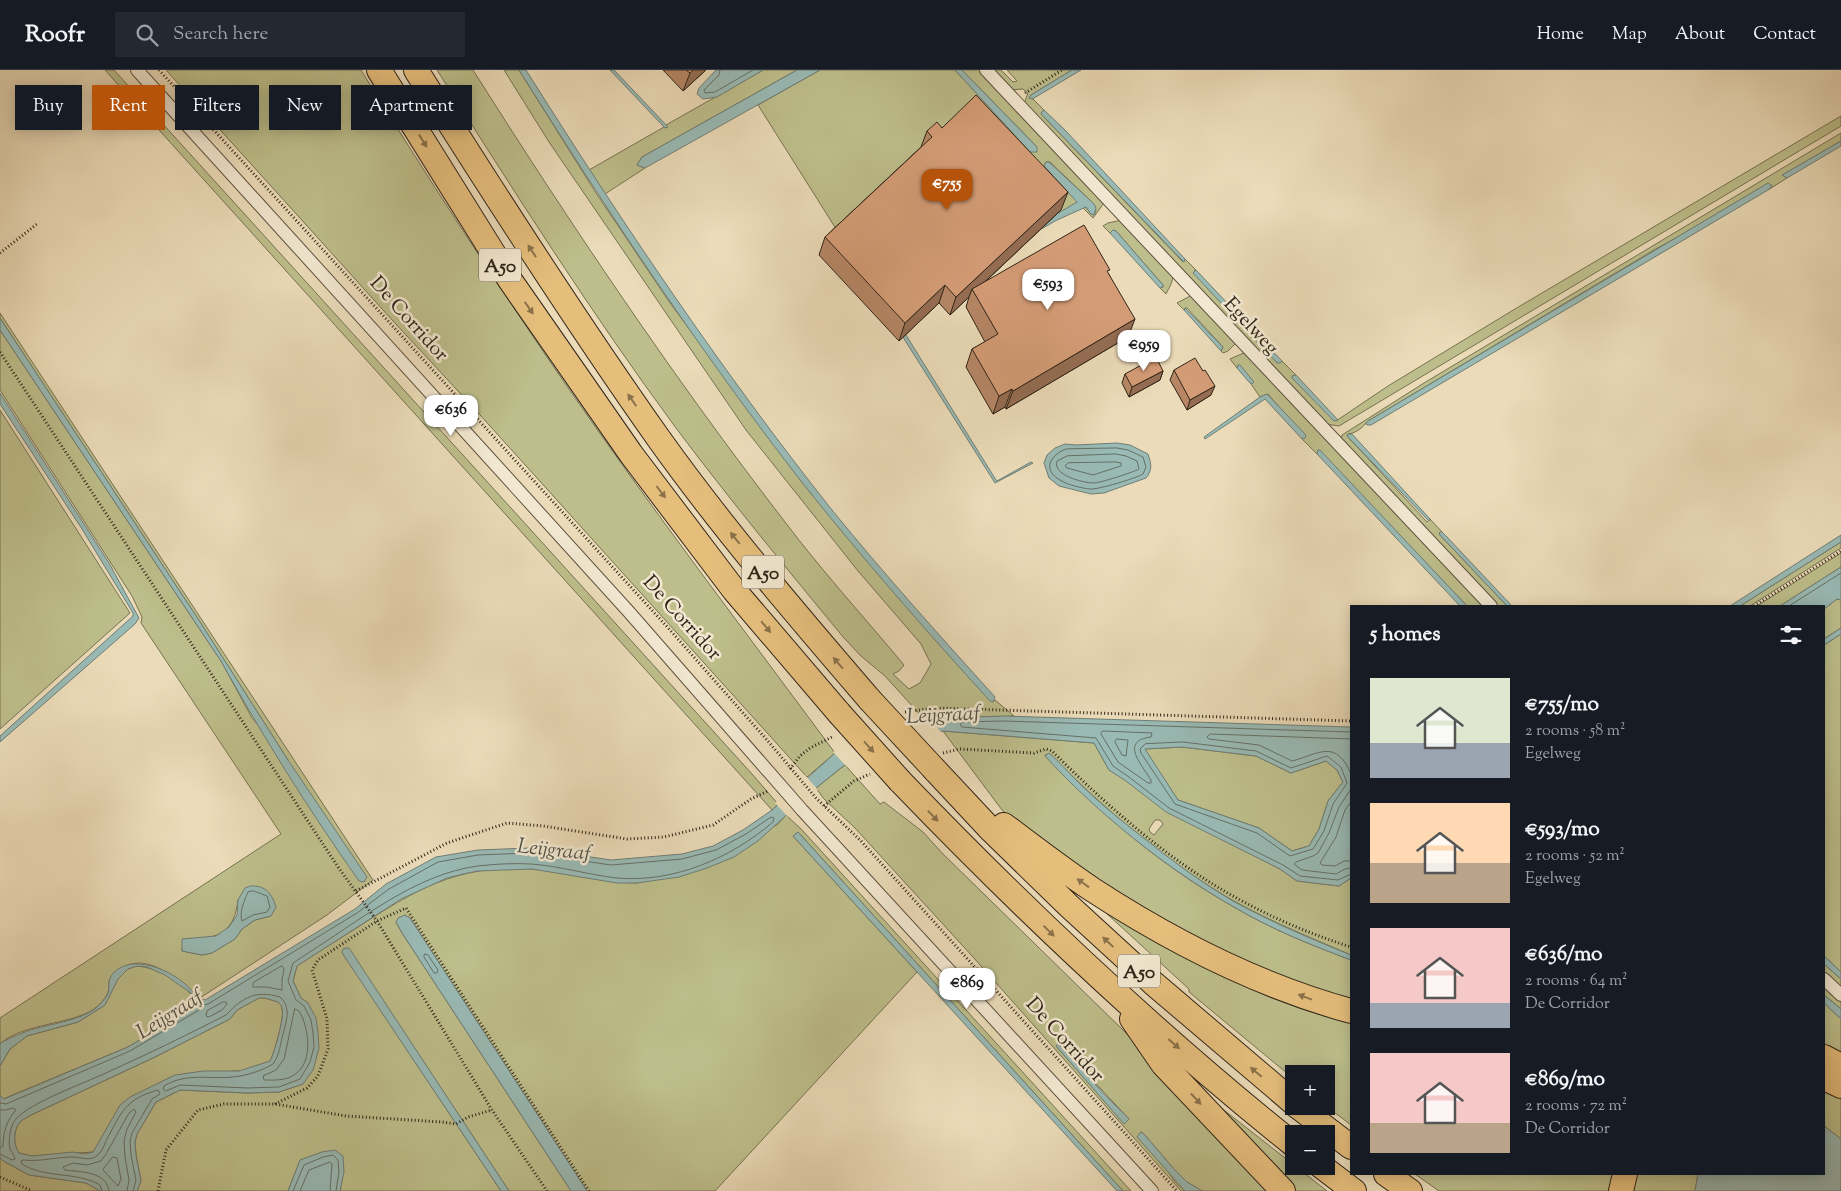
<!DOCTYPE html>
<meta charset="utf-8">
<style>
:root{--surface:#171b24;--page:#242831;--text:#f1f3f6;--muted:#9ea1a6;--line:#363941;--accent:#b45309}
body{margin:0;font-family:"Sorts Mill Goudy",serif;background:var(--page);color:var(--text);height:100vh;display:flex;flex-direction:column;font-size:19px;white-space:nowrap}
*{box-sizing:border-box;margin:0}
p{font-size:16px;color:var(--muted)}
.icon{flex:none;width:28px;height:28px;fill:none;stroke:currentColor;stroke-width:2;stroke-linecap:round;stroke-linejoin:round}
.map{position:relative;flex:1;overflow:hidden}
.details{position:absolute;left:1350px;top:535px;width:475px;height:570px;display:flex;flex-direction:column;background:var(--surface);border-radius:0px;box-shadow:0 2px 12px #0003}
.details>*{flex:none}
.hud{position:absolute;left:15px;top:15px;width:475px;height:45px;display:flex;gap:10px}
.buttons{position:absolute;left:1285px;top:995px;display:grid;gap:10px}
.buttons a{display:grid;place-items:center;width:50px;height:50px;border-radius:0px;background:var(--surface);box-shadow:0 2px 12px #0003;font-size:25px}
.price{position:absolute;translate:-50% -42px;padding:0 11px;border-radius:10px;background:#fff;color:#222;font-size:16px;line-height:32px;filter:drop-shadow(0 1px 2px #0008)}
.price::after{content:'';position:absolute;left:50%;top:30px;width:15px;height:11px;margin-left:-8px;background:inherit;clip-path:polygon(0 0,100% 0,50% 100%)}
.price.on{background:var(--accent);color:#fff}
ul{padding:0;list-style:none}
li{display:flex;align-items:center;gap:15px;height:125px;padding:0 20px}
li span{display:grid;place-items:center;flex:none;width:140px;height:100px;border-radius:0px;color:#555}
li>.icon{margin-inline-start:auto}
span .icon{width:60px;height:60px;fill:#fffc;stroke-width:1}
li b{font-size:21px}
h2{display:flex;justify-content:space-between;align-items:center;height:60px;padding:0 20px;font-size:21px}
.tag{padding:0 18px;border-radius:0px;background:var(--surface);box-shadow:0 2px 12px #0003;font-size:18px;line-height:45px}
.tag.on{background:var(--accent);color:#fff}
header{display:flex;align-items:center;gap:30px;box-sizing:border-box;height:70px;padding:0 25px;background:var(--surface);border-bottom:1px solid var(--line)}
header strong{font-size:24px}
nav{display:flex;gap:28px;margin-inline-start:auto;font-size:18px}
.search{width:350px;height:45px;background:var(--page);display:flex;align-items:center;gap:12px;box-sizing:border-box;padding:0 18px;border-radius:0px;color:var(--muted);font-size:19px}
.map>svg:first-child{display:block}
.green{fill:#bdbe8b;stroke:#767252;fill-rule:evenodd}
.water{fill:#99bab5;stroke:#6f7e76;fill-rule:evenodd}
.pier{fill:#ebdbb8}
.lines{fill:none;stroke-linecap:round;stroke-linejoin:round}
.shore{stroke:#647066;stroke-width:1}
.minor-casing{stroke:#5f5240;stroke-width:14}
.motorway-casing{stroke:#302518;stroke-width:26}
.path{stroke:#302518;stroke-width:3;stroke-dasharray:1 2.5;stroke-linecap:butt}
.minor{stroke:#f2e8d1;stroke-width:12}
.motorway{stroke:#e6be7c;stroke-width:24}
.motorway-bridge-casing{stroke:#302518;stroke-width:26;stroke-linecap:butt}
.motorway-bridge{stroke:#e6be7c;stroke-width:24}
.wall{fill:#b68665;stroke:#302518}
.shaded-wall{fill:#946d53;stroke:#302518}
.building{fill:#d49c76;stroke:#302518}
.oneway{fill:#8b724a}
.labels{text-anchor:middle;stroke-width:5;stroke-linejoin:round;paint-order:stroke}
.shield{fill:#f2e8d1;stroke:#6a6050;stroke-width:1}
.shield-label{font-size:19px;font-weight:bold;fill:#302518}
.street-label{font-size:20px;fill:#302518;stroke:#f2e8d1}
.water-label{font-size:21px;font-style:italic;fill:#505247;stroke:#f2e8d1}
</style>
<header>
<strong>Roofr</strong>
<div class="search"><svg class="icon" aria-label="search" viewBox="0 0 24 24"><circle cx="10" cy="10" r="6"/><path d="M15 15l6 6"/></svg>Search here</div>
<nav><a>Home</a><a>Map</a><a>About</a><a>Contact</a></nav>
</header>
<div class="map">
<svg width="1841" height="1121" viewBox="0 0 1841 1121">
<rect width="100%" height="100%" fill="#ebdbb8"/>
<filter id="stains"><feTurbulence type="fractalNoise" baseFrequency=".004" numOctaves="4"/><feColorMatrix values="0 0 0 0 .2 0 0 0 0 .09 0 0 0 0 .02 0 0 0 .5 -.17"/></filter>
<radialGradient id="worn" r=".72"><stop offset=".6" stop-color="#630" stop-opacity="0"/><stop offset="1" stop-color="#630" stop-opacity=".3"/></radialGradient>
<path class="green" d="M105 0H114L752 704 778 734 772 740Z
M166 0H361C426 105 494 210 564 312 651 438 744 560 835 683L807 707 471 335 393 251Z
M437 0H473C571 155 673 307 785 452 822 501 864 547 904 595L899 601 893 604 909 619 920 613 931 594 921 574 858 501 746 360 549 72 504 0H519L596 123 668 230 749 341 803 413 993 632 995 630 1014 646 924 649 885 606 861 586 844 568C787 499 730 430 676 358 591 243 514 121 437 0Z
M763 0H797L642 87 637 95 645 98 605 124 589 100 664 57 665 58 667 57 666 55Z
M820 0H955L1030 81 1035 82 1037 77 962 0H980L1104 133 1093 148 1083 138 1086 137 1091 144 1094 145 1096 141 1094 134 1050 92H1046L1044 96 1078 132 889 243 758 35Z
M991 0H1001L1013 12 1017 11 1007 0H1072L1031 25 1029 28 1033 29 1044 40 1041 44 1182 191 1184 192 1185 189 1196 200 1194 201 1280 293 1282 291 1296 305 1292 306 1336 351 1388 316 1515 239 1841 46V56L1339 356 1325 354 1024 34 1028 23 1023 19 1010 20Z
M1841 63V71L1783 105 1787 108 1768 120 1772 115 1654 180 1368 351C1364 356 1357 363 1348 364L1347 366 1427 452 1430 449 1442 462 1439 464 1507 536H1497L1341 371 1342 365 1424 313Z
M1122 150 1174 205 1171 214 1166 224 1160 218 1163 217V215L1116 161 1113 160 1110 163 1103 156 1108 153Z
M1192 225 1237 272 1228 281 1223 283 1221 281 1223 277 1187 238H1185L1184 240 1177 233Z
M0 243 373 810 327 845 200 928C179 911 143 876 117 903 115 905 110 908 109 911 108 914 110 919 108 922 105 931 95 939 87 943 61 955 21 955 0 974V948L281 764 141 553 142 547 132 526 0 320V260L221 591 252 648 288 690 200 552 0 248ZM238 830 271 846 255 850 242 859 235 869 212 883 202 885 182 881 183 869C215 869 234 866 238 830Z
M1246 282 1486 536H1467L1318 380 1317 384 1302 369 1305 368 1268 324 1260 327 1238 295 1237 298 1230 289Z
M0 340 130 543 0 659Z
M1841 472V478L1750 536H1740Z
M1841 483V497L1780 536H1757Z
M1837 529 1841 530V558L1824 569V539Z
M1841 564V902L1824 886V575Z
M943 661 1094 673 1109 700 1225 771 1280 799 1297 811 1339 816 1351 808V885C1312 868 1272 852 1234 831 1170 795 1102 737 1051 685L1046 684 1045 686C1069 709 1093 732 1117 754 1152 785 1193 814 1234 837 1271 859 1311 875 1351 890V934L1179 865 1041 774 1002 740ZM1155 750H1160L1163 754 1154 765 1150 762 1149 759Z
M1182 677 1256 686 1291 703 1326 691 1337 700 1343 712 1328 731 1319 759 1309 776 1292 781 1259 758 1178 730 1144 679Z
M845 695 880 734 884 732 923 762 943 784 1125 962 1276 1121H1202L1187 1112 1173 1098 1144 1064 1140 1062 1176 1113 1185 1121H1181L973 887 855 758 824 729 816 718ZM1059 974 1129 1049 1124 1053 1056 976Z
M786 745 802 760 1131 1121H1123L798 762 793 766 917 902 715 1121H587L410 848 405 845 396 852 402 863 571 1121H509L349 879 346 878 342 882 501 1121H340L341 1118 322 1082 300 1091 288 1121H137L141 1111 136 1085 135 1072 137 1064 156 1032 180 1020 248 1023 279 1022 303 1014 308 933 301 928 293 911 297 896C316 883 336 871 355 859 415 820 457 794 531 799 567 802 601 813 637 813L777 755Z
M1081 820 1351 945V1055L1326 1036V1004H1294V1009L1189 922V919Z
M1824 894 1841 909V918L1824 902Z
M137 896C159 898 190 914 197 936L128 977 3 1029 0 1025V996L10 979 27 966 78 952 105 935 118 908 128 899Z
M1824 917 1841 932V939L1824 925Z
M259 928H265L278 932C280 934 282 936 282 939 285 946 274 984 270 991 260 995 248 1001 237 1001 210 1003 181 999 158 1014L93 1082 32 1086 19 1083C13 1075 13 1060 20 1052 23 1049 28 1047 31 1045L155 987 230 949 237 940Z
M1824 933 1841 949V989L1824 982Z
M1824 1014 1841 1023V1069L1824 1056Z
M1201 1022 1327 1121H1292Z
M0 1088 5 1092 29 1105 86 1113 100 1121H0Z
M1415 1104H1619L1615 1121H1439Z
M1632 1104H1698L1695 1121H1628Z"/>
<path class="water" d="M519 0H526C621 151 721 300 832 440 884 504 940 566 995 627L993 632 990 631C926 561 863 489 804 415 701 283 608 142 519 0Z
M610 0H614L668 57 665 58 664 57Z
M716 0H763L717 27 703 29 697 24 699 18Z
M797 0H820L645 98 637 95 642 87Z
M955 0H962L1037 77V82H1030Z
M1072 0H1081L1034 28 1032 29 1029 28 1031 25Z
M1044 40 1065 60 1185 189 1184 192 1041 44V43Z
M1841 71V76L1787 108 1782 105Z
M1046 92H1049L1094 134 1096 138 1094 145 1091 144 1086 137 1057 150 906 237V232L1077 132 1044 96Z
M1768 113 1772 116 1768 120 1371 355H1367L1366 353 1368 351Z
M1113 160 1116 161 1163 215V217L1160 218 1110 163Z
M1196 200 1282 291 1280 293H1277L1193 203Z
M1185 238 1223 277 1221 281 1184 240Z
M893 244 996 410 997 411 1031 392 1033 393 995 413 889 245Z
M0 248 200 552 288 690 367 807 364 812 359 811C309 740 263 667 221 591L0 260Z
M1238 295H1240L1254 312 1252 314 1249 312 1237 298Z
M1296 305 1338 350 1334 351 1292 308V306Z
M0 323 109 493 139 548 135 554 0 672V666L133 546V543L82 459 0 334Z
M1267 324 1306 365 1305 368 1302 369 1265 329 1205 369 1204 367 1260 327Z
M1348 364H1352L1430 449 1429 451 1347 366Z
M1117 373 1130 375 1148 384C1151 393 1153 400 1146 408L1104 423 1091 424 1059 416 1049 408 1044 393 1047 385 1055 378 1065 374 1076 375Z
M1318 380H1320L1467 536H1460L1317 384Z
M1440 462H1442L1447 467 1512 536H1507L1439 464Z
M1841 465V472L1740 536H1730Z
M1841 497V530L1837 529 1824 539V536H1780Z
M1841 558V564L1824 575V569Z
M1003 646 1351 657V808L1339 816 1297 811 1280 799 1166 742 1126 711 1109 700 1094 673 943 661 892 669 862 683 842 697 816 718 758 771 734 787 707 798 679 807 637 813H617L532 799 478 801 463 804 447 808 401 829 297 896 293 911 301 928 308 933 316 948 318 962 319 978 315 993 313 1000 303 1014 279 1022 248 1023 180 1020 156 1032 137 1064 135 1072 136 1085 141 1111 137 1121H100L86 1113 29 1105 5 1092 0 1088V1025L4 1029 128 977 197 936 191 923 165 905 147 897 137 896 128 899 118 909 105 935 78 952 27 966 10 979 0 996V974L2 972C12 967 23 962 34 959 54 953 79 951 96 938 100 935 106 928 108 923 110 919 108 916 109 912 111 899 127 893 139 894 155 895 172 903 184 913 192 919 195 927 205 930L355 839 386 814 436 787 478 780 530 778 611 790 682 784 713 776 743 760 772 740 835 683 924 649ZM1182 677 1256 686 1291 703 1326 691 1337 700 1343 712 1328 731 1319 759 1309 776 1292 781 1259 758 1178 730 1145 679ZM259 928H265L278 932C280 934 282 936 282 939 285 946 274 984 270 991L239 1001H203L175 1005 130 1027 120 1035 93 1082 85 1084 73 1082 32 1086 19 1083C13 1075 13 1060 20 1052 23 1049 28 1047 31 1045L155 987 230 949 237 940Z
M1049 683C1059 691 1067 701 1076 710 1098 732 1124 753 1149 772 1175 793 1204 814 1233 831 1271 852 1311 869 1351 885V890C1311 875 1271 859 1234 837 1167 799 1097 743 1045 686Z
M798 762 1123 1121H1117L793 766Z
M250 816C266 815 272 824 276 837L271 846 255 850 242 859 235 869 212 883 202 885 182 881V869L216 866 229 857 237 845 238 830 245 818Z
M405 845 410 848 587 1121H571L402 863 396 852 398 848Z
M346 878H349L509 1121H501L344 886 342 882 343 879Z
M1824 886 1841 902V909L1824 894Z
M1824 925 1841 939V949L1824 933Z
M1058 974 1106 1026 1129 1049 1124 1054 1056 976Z
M1824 1056 1841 1069V1121H1695L1698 1104H1824Z
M1141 1062 1144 1064 1173 1098 1187 1112 1202 1121H1185L1137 1067Z
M335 1080 343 1086 344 1102 340 1121H288L300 1090 322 1082Z"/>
<path class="pier" d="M910 645 927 646 942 663 908 668 884 674 864 685 847 697 833 682 879 653Z
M805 705 818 720 788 747 775 733Z"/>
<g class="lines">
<path class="shore" d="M720 0 719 5 704 20 705 23 715 22 753 0
M1117 378 1128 380 1143 387 1146 397 1143 404C1137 408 1097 420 1090 419 1081 418 1068 415 1060 410 1042 400 1050 385 1066 379Z
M1116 384 1126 386 1137 391 1139 399C1134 402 1100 413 1094 413 1083 413 1052 405 1057 391L1067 386Z
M1116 392 1121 393V396L1093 405 1067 398 1065 396 1068 393Z
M1789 536 1841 503
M1103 661 1152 663 1151 667C1119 671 1142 695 1151 710V713H1148L1118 692 1101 664Z
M1351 662 1003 651 962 652 960 655 962 657 1096 668 1113 696 1129 707 1169 738 1283 795 1300 806 1338 810 1351 804
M1117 669 1128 670 1126 686 1122 685 1115 672Z
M1351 669 1210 664 1207 667 1209 669 1259 675 1292 691C1319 684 1336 668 1351 704
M1183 672 1256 681 1291 698 1327 686 1341 697 1347 713 1333 734 1324 761 1313 779 1290 786 1257 763 1175 734 1141 683 1140 679 1145 674Z
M1351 719 1339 737 1329 763 1318 783 1313 786 1296 792 1294 794 1302 800 1336 804 1345 799 1351 798
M1351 732 1345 740 1336 767 1320 793 1322 795 1335 796 1344 791H1351
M254 821 267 826 270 837 267 842 253 845 242 851C239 843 244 831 248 822Z
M425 884 428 885 438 900 437 903H434L424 887Z
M282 896 284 899 282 910V920L266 917H253V913Z
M223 932H226L227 934 222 940 209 947 206 946 207 941Z
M295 939 299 941C309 957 314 993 294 1005 285 1011 274 1010 264 1010L263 1006 276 1000 284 989Z
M0 1033 6 1034 130 981 199 940 203 935 208 934 357 843 389 819 438 792 478 785 529 783 611 795 682 789 716 780 746 764 771 747 774 748 773 752C731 788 674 813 617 808 589 805 560 796 531 794 514 793 495 794 478 796 415 804 358 852 305 885L293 893 288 911 296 930 304 936 311 950 313 963 314 977 310 992 300 1009 279 1017 248 1018 180 1015 166 1021 163 1019 164 1016C188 1001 215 1011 240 1006 251 1004 263 1000 273 994 280 984 280 975 283 964 286 951 292 938 280 927 256 920 243 927 226 945 187 965 148 984 108 1002 87 1012 29 1033 16 1049 10 1055 8 1071 10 1079 12 1082 14 1085 15 1089L12 1090 0 1084
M0 1040H6L13 1038 16 1040C7 1050 3 1062 3 1076L0 1078
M113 1087 117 1088 121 1109 118 1116 103 1100Z
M102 1121 100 1115C76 1101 46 1109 22 1094L21 1091 23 1090C40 1092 56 1087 73 1087 81 1087 88 1091 95 1087 101 1084 104 1076 106 1071 121 1043 125 1029 158 1020L160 1024 152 1029 132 1063 130 1071 131 1085 136 1110 133 1121
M109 1121C107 1101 79 1102 65 1100L63 1097 73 1093 87 1095 101 1091 106 1084 129 1043 134 1039 136 1042 127 1059 124 1071 125 1087 129 1110 127 1121
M293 1121 304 1095 323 1087 333 1085 338 1090 339 1102 336 1121
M300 1121 309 1100 330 1092 332 1094 330 1121"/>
<g class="minor-casing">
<path id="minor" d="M137 0 629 542 802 740 1152 1121
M986 0 1491 536
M1824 909 1841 925"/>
</g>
<g class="motorway-casing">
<path id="motorway" d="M379 0 510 210 631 384 734 520 839 643
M416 0C494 124 574 249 659 369 724 460 797 545 870 630
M935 700 992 761 1069 836 1153 913 1294 1033
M900 711C1024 840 1154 963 1294 1075
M1004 755C1033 777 1063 800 1093 820 1173 872 1259 916 1351 941
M1132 949 1163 994 1283 1121
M1824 987 1841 996
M1824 1008 1841 1016
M1297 1036 1351 1077
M1321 1096 1354 1121
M1386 1104 1410 1121
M1621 1121 1625 1104"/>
</g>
<path class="path" d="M159 0 670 560 767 670 816 728 861 771 1177 1121
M1025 23 1062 0
M0 183 37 154
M0 282 338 797 377 851 492 1040 547 1121
M1754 536 1841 481
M905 642 935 638 1351 651
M943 683 960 679 1034 683 1046 679 1052 681C1104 733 1168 790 1233 826 1270 847 1310 864 1351 877
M790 699 800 686 810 678 834 666
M824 736 854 711 870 704
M356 821 447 773 507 753 543 756 627 769 664 767 713 755 751 729 768 721
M275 1034 307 1018 318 1006 328 979 327 949 312 900 318 890 377 851 406 838 589 1121
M0 1107 32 1121
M158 1121 166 1080 198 1040 224 1034H275L346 1046 442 1052 456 1054 468 1047 492 1040"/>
<use href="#minor" class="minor"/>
<use href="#motorway" class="motorway"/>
<g class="motorway-bridge-casing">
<path id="motorway-bridge" d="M870 630 935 700
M839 643 900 711"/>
</g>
<use href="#motorway-bridge" class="motorway-bridge"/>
</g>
<path class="wall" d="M663 0H706L683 21Z
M942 58 1061 140 986 211 1109 204 1128 267 1006 339 1005 337 993 344 966 297 972 279 985 272 966 237 969 227 950 245 939 233 899 271 819 185 825 167 921 77 927 61Z
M1174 300 1211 325 1187 340 1170 310Z
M1163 301 1160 310 1129 327 1122 313 1125 304Z"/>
<path class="shaded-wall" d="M693 0H706L683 21 690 3Z
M1068 122 1061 140 974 222 972 219 969 227 950 245 956 227Z
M945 215 939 233 899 271 905 253Z
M1135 249 1128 267 1006 339 1013 321Z
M1163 301 1160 310 1129 327 1132 317Z
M1215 316 1211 325 1187 340 1190 330Z
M1012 319 1005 337 993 344 999 326Z"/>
<path class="building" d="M686 0H693L690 3Z
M976 25 1068 122 956 227 945 215 905 253 825 167 932 67 927 61 937 52 942 58Z
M1084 155 1110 200 1107 201 1135 249 1013 321 1012 319 999 326 972 279 998 264 972 219Z
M1156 287 1163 301 1132 317 1125 304Z
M1195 288 1203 301 1205 300 1215 316 1190 330 1174 300Z"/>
<defs><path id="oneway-solid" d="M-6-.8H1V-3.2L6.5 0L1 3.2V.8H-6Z" transform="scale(1.25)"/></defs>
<g class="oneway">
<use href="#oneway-solid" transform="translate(423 71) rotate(58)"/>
<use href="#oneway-solid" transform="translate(532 181) rotate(-123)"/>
<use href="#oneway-solid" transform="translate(529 238) rotate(55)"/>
<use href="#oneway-solid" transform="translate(632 330) rotate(-125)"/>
<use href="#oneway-solid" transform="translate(661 422) rotate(53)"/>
<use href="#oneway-solid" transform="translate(735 468) rotate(-129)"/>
<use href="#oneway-solid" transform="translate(766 557) rotate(50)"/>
<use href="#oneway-solid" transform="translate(838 593) rotate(-131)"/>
<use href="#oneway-solid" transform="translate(869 677) rotate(48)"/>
<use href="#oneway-solid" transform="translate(933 746) rotate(46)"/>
<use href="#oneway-solid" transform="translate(1083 813) rotate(-144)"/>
<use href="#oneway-solid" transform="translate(1049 861) rotate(44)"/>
<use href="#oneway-solid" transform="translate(1108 872) rotate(-137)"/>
<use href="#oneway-solid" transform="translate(1305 927) rotate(-160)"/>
<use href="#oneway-solid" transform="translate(1174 974) rotate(41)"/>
<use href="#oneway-solid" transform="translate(1256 1002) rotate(-140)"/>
<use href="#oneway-solid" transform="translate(1196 1029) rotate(47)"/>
</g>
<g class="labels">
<g class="shield">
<rect x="479" y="178.5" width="42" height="33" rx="4"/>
<rect x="742" y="485.5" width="42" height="33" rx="4"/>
<rect x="1118" y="884.5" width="42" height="33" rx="4"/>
</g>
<g class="shield-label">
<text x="500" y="202">A50</text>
<text x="763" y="509">A50</text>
<text x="1139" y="908">A50</text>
</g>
<g class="street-label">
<text transform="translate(410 248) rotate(48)" y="7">De Corridor</text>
<text transform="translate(1252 255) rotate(47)" y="7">Egelweg</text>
<text transform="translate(683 547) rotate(48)" y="7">De Corridor</text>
<text transform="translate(1066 969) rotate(48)" y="7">De Corridor</text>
</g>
<g class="water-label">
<text transform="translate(943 644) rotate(-3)" y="7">Leijgraaf</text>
<text transform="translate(554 779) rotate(6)" y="7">Leijgraaf</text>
<text transform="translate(169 944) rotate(-32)" y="7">Leijgraaf</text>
</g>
</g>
<rect width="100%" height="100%" filter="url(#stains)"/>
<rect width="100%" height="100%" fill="url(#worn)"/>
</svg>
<div class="buttons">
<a>+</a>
<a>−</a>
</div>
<b class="price on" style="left:947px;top:141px">€755</b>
<b class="price" style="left:1048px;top:241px">€593</b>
<b class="price" style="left:1144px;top:302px">€959</b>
<b class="price" style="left:451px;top:367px">€636</b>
<b class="price" style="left:967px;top:940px">€869</b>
<div class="hud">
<a class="tag">Buy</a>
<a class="tag on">Rent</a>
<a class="tag">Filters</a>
<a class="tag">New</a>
<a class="tag">Apartment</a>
</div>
<section class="details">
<h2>5 homes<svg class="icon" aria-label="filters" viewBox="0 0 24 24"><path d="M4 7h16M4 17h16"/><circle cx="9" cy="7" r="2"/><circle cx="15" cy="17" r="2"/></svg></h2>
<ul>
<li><span style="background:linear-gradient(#dfe7d0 65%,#9aa5b1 0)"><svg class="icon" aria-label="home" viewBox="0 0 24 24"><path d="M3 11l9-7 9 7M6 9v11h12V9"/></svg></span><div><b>€755/mo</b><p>2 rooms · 58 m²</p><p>Egelweg</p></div></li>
<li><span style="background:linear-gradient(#ffd9b3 60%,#b9a48a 0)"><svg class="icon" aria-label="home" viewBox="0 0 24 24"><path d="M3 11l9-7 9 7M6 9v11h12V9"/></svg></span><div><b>€593/mo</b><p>2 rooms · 52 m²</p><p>Egelweg</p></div></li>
<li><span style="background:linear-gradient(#f6c9c9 75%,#9aa5b1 0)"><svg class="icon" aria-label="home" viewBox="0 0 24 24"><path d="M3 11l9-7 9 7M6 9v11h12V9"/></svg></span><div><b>€636/mo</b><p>2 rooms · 64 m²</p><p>De Corridor</p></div></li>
<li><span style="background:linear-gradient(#f6c9c9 70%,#b9a48a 0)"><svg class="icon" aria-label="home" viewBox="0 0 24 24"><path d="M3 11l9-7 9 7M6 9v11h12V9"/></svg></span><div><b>€869/mo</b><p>2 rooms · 72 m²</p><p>De Corridor</p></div></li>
</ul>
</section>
</div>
